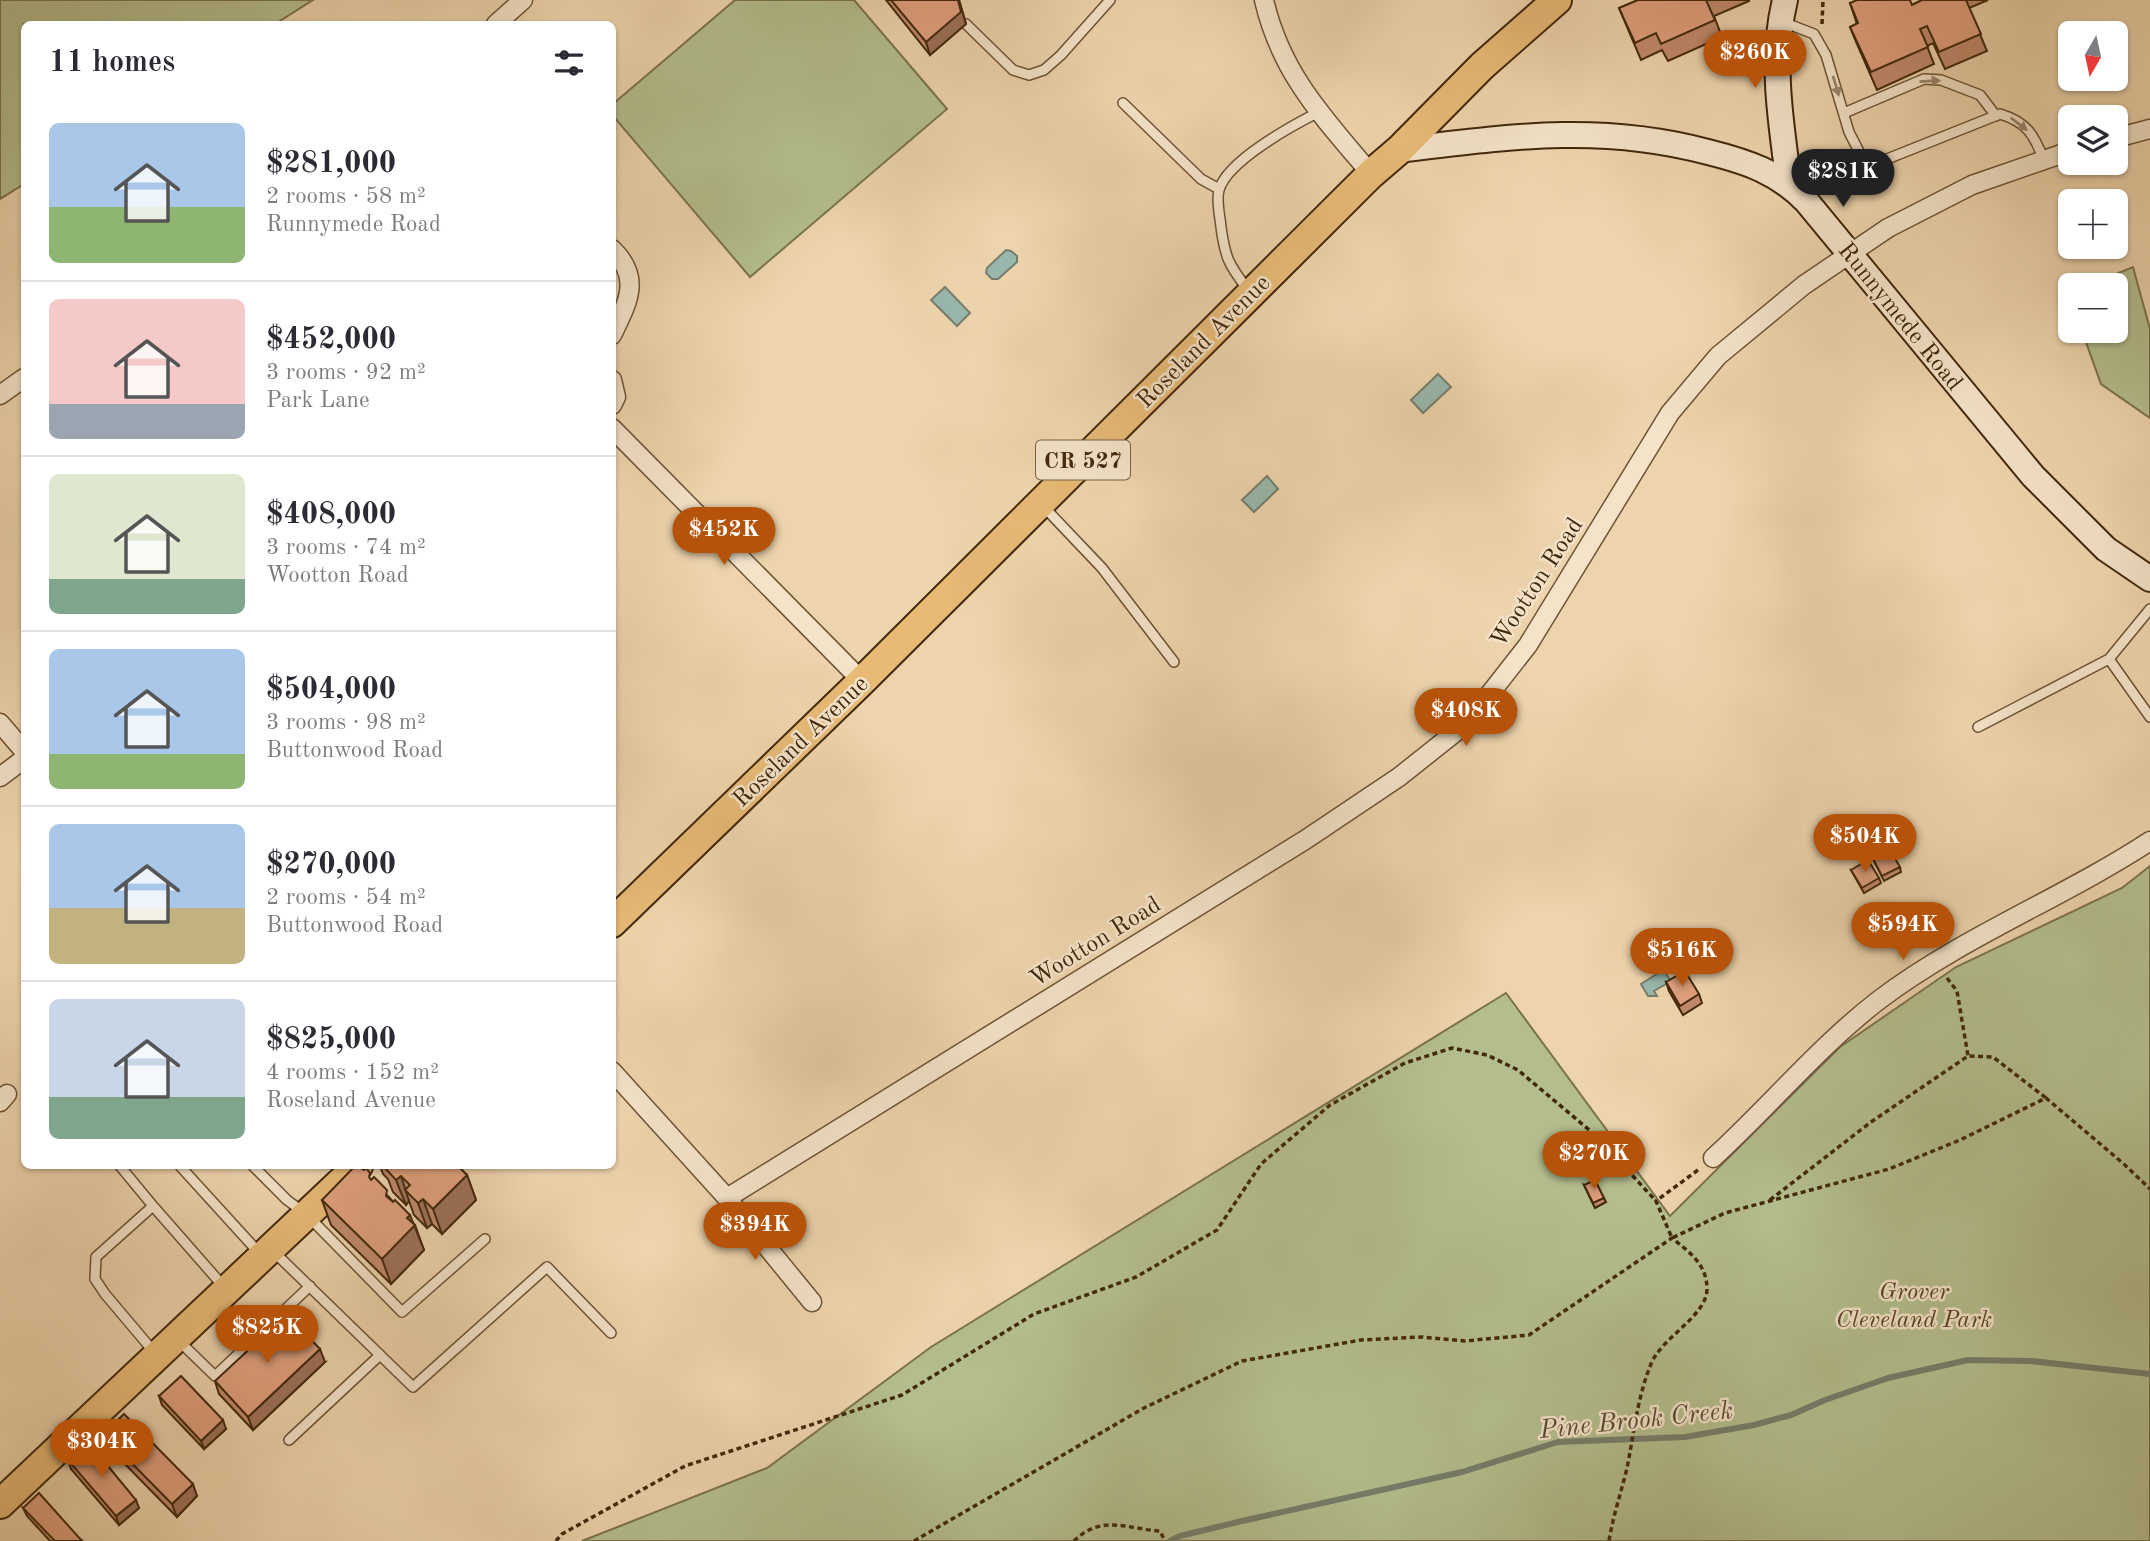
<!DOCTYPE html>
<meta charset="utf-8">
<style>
:root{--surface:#fff;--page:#f7f7f7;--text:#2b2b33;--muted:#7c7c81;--line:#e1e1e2;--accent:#b45309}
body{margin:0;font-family:"Old Standard TT",serif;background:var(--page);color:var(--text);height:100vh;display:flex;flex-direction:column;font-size:26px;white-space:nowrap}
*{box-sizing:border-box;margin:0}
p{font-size:23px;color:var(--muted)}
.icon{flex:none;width:38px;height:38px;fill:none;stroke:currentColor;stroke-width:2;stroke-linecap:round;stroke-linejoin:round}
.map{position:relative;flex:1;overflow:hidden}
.sheet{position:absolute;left:21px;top:21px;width:595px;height:1148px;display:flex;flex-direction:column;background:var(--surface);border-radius:10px;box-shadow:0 2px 5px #0004}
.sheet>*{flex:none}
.needle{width:46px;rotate:189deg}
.fabs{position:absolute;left:2058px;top:21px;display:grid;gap:14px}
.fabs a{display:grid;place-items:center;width:70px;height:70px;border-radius:10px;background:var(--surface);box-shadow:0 2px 5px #0004;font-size:35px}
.price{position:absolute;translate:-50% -60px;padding:0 16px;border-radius:24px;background:var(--accent);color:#fff;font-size:23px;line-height:46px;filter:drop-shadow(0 2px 4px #0008)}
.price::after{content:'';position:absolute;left:50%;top:42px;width:21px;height:16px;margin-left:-10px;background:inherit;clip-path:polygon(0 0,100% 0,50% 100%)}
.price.on{background:#222;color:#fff}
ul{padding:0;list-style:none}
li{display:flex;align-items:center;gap:21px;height:175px;padding:0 28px}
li+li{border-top:2px solid var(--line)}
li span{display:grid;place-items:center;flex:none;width:196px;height:140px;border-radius:10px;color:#555}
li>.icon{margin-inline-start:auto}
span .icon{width:84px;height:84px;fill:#fffc;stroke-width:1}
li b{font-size:30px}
h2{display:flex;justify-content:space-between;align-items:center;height:84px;padding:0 28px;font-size:30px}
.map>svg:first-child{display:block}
.green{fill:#b4be8d;stroke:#7b734c;stroke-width:2}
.water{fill:#99b8ad;stroke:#767e6c;stroke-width:2}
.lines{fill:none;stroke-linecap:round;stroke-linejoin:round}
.stream{stroke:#767e6c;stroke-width:6}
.lane-casing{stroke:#6d5333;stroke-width:12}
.street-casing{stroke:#6d5333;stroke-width:21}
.secondary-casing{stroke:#42280b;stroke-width:28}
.primary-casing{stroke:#42280b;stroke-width:32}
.path{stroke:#42280b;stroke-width:3.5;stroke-dasharray:5 3.5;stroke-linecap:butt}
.lane{stroke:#f4e3c9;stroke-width:9}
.street{stroke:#f4e3c9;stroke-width:18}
.secondary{stroke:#f4e3c9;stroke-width:24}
.primary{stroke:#e7ba76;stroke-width:28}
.wall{fill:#c18a6c;stroke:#42280b;stroke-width:2}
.shaded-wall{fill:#9d7058;stroke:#42280b;stroke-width:2}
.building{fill:#e0a07e;stroke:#42280b;stroke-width:2}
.oneway{fill:#9b866a}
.labels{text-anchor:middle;stroke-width:5;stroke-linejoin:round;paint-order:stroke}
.shield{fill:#f4e3c9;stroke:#776044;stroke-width:2}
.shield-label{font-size:23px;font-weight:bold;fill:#42280b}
.street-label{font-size:24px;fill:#42280b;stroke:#f4e3c9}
.park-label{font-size:24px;font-style:italic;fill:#594625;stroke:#f4e3c9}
.water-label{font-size:26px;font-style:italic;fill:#584c34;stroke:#f4e3c9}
</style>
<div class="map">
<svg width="2150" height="1541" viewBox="0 0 2150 1541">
<rect width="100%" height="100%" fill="#eed4ac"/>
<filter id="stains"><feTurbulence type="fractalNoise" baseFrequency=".00286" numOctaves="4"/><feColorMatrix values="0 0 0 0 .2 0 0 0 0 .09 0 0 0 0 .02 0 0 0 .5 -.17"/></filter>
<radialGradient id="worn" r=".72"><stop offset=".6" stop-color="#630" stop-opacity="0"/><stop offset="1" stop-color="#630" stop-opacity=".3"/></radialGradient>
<path class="green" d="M0 0H313L275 24H24V184L0 199Z
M735 0H854L947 109 750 277 613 116V104Z
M2133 267 2150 329V418L2101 384 2082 331H2116V285H2089Z
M2150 866V1541H582L767 1468 931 1347 1506 993 1670 1216 1840 1047 1956 967 2122 888Z"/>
<path class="water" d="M1006 250 1011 251 1017 256V262L998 279H992L986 273 987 268Z
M945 287 970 313 957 326 931 300Z
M1438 374 1451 387 1423 413 1411 400Z
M1267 476 1278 489 1254 512 1242 500Z
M1663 970 1671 981 1654 991 1657 996H1648L1641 984Z"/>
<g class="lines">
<path class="stream" d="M1170 1541 1180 1536 1242 1521 1462 1472 1558 1442 1685 1437 1754 1425 1791 1415 1825 1400 1888 1378 1968 1360 2031 1361 2150 1374"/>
<g class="lane-casing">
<path id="lane" d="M1783 22 1814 34 1826 55 1849 132 1867 167 2000 114C2027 122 2034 135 2044 160
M966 24 1013 70 1029 75 1044 70 1061 55 1110 0
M1123 103 1201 179 1219 189
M1844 113 1924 79 1941 80 1980 95 1996 116
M1248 290C1229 265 1225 258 1221 227 1220 216 1216 201 1219 190 1227 161 1293 125 1319 112
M1044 507 1102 568 1174 662
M2109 659 2150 717
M1978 727 2109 659 2150 609
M120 1166 153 1206
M180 1166 261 1255
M253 1166 287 1200 306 1214 402 1312 485 1239
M273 1251 413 1387 547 1267 611 1333
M177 1339 215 1376 310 1286
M154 1352 105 1294 95 1279 96 1257 153 1206 224 1287
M289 1440 380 1355"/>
</g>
<g class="street-casing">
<path id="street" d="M1264 0C1281 74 1324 118 1371 174
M496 24 523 0
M2116 138 2150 129
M612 249C642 278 628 302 612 335
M612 380 616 397 612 405
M0 395 24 378
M612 428 862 681
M0 723 24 751
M0 777 24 759
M612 1071 727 1198 812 1302
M0 1102 7 1094
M1713 1158C1769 1107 1818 1047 1879 1000 1962 937 2063 898 2150 841
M727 1198 1305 840 1399 777 1467 723 1528 645 1670 413 1718 356 1804 285 1888 228 1972 185 2070 151"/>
</g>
<g class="secondary-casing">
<path id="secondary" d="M1785 0C1770 62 1781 122 1789 184
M1399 150C1507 137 1600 123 1708 152 1748 162 1778 172 1807 202L2033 476 2106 549 2150 579"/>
</g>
<g class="primary-casing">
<path id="primary" d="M612 923 862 681 1371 174 1399 150 1482 66 1557 0
M0 1504 358 1166"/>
</g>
<path class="path" d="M1822 24 1823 0
M1947 978 1957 991 1968 1056
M1698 1170 1656 1201 1672 1238 1725 1213 1889 1169 1960 1140 2046 1098 2125 1165 2150 1189
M1770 1200 1871 1122 1968 1056 1993 1057 2046 1098
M556 1541 562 1534 685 1466 902 1395 1034 1314 1136 1277 1217 1230 1261 1164 1330 1105 1405 1063 1452 1048 1487 1055 1518 1070 1594 1134 1656 1201
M914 1541 1144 1408 1242 1361 1361 1340 1422 1337 1465 1341 1529 1335 1672 1238C1689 1252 1707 1264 1707 1289 1707 1316 1661 1338 1651 1364 1637 1398 1634 1434 1627 1468 1621 1493 1613 1516 1609 1541
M1074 1541C1101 1514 1128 1529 1160 1531L1165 1541"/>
<use href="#lane" class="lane"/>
<use href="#street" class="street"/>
<use href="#secondary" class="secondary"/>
<use href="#primary" class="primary"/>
</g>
<path class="wall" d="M886 0H959L966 24 930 55Z
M1638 0H1749V1L1714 16 1722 37 1668 61 1662 50 1641 60 1619 8Z
M1922 0H1988L1969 8 1987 51 1945 69 1933 43 1927 46 1934 64 1877 90 1857 44 1850 27 1857 24 1850 3 1912 5Z
M1872 857 1900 867 1901 872 1884 881Z
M1851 870 1879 878 1881 883 1864 893Z
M1666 982 1699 994 1702 1003 1683 1015 1669 991Z
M380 1166H458L467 1175 476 1200 442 1234 432 1224 427 1228 414 1215 409 1201 406 1205 393 1192 388 1179 383 1174Z
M372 1179 415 1225 424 1250 391 1284 331 1225 322 1200Z
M1584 1185 1604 1198 1606 1202 1595 1208Z
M325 1362 253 1430 219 1394 215 1381Z
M159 1396 226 1429 204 1449 162 1405Z
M103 1434 197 1496 177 1517 108 1447Z
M68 1460 139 1508 119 1525 71 1469Z
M23 1508 83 1541H50L27 1516Z"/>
<path class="shaded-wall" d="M958 0H959L966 24 930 55 926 42Z
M467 1175 476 1200 442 1234 433 1209Z
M401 1176 409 1201 406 1205 396 1180Z
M423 1199 432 1224 427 1228 418 1203Z
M410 1215 424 1250 391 1284 382 1259 407 1218Z
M320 1349 325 1362 253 1430 248 1417Z
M223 1420 226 1429 204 1449 201 1441Z
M193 1484 197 1496 177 1517 172 1504Z
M136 1500 139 1508 119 1525 116 1516Z"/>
<path class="building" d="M891 0H958L961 12 926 42Z
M1638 0H1706L1715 20 1661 44 1656 33 1635 43 1619 8Z
M1857 0H1910L1912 5 1922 0H1966L1981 34 1939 52 1927 26 1920 29 1928 47 1871 72 1850 27 1858 23 1850 3Z
M1889 848 1900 867 1882 876 1872 857Z
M1868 860 1879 878 1862 888 1851 870Z
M1685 971 1699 994 1680 1006 1666 982Z
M355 1166H358L364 1170 366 1168 370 1173 369 1177 371 1180 374 1177 387 1190 386 1196 393 1202 395 1200 410 1215 407 1218 415 1225 382 1259 322 1200Z
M386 1166H458L467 1175 433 1209 423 1199 418 1203 405 1190 410 1185 401 1176 396 1180 384 1167Z
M1595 1180 1604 1198 1593 1203 1584 1185Z
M287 1314 320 1349 248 1417 215 1381Z
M181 1376 223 1420 201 1441 159 1396Z
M124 1414 193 1484 172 1504 103 1434Z
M89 1443 136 1500 116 1516 68 1460Z
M39 1493 82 1541H55L23 1508Z"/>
<defs><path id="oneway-solid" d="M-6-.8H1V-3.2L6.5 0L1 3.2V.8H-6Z" transform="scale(1.75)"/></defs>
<g class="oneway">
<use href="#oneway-solid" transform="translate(1930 81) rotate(-3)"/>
<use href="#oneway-solid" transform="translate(1836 86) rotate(73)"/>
<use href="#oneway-solid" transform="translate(2019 124) rotate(38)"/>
</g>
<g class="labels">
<rect class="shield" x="1036" y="440.5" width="94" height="39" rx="5"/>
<g class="shield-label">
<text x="1083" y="468">CR 527</text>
</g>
<g class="street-label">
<text transform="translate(1901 316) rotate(51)" y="8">Runnymede Road</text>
<text transform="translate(1203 341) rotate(-45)" y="8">Roseland Avenue</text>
<text transform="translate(1536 582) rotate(-57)" y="8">Wootton Road</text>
<text transform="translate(800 741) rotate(-44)" y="8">Roseland Avenue</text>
<text transform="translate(1095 941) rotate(-32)" y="8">Wootton Road</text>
</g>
<g class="park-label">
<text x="1914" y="1299">Grover<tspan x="1914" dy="28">Cleveland Park</tspan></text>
</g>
<g class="water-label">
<text transform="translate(1636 1419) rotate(-6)" y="9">Pine Brook Creek</text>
</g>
</g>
<rect width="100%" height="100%" filter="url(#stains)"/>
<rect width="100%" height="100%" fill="url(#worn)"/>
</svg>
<div class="fabs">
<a><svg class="needle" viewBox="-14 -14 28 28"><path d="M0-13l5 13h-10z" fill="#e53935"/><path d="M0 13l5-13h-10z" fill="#7c7c81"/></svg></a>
<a><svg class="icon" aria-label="layers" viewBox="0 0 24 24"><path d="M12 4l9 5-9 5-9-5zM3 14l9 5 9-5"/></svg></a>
<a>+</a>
<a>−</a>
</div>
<b class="price" style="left:1755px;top:90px">$260K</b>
<b class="price on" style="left:1843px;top:209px">$281K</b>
<b class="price" style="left:724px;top:567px">$452K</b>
<b class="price" style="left:1466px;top:748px">$408K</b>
<b class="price" style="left:1865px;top:874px">$504K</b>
<b class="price" style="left:1903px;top:962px">$594K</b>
<b class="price" style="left:1682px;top:988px">$516K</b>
<b class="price" style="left:1594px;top:1191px">$270K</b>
<b class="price" style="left:755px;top:1262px">$394K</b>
<b class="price" style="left:267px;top:1365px">$825K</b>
<b class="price" style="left:102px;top:1479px">$304K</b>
<section class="sheet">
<h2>11 homes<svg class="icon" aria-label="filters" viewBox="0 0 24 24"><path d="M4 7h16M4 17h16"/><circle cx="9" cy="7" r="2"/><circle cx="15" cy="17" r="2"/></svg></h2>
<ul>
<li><span style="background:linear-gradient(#a9c7e8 60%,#8fb573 0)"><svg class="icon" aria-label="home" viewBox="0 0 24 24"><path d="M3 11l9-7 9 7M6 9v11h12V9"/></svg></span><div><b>$281,000</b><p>2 rooms · 58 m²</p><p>Runnymede Road</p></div></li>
<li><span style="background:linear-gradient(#f6c9c9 75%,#9aa5b1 0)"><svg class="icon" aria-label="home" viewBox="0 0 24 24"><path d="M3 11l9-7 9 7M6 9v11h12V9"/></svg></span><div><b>$452,000</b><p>3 rooms · 92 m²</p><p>Park Lane</p></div></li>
<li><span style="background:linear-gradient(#dfe7d0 75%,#7fa58c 0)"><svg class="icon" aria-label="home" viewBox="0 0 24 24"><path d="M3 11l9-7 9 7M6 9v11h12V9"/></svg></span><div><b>$408,000</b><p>3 rooms · 74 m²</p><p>Wootton Road</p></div></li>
<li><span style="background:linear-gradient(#a9c7e8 75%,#8fb573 0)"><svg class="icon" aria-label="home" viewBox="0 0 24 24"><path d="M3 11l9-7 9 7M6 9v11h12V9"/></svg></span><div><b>$504,000</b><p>3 rooms · 98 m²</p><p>Buttonwood Road</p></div></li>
<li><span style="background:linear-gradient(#a9c7e8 60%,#c2b280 0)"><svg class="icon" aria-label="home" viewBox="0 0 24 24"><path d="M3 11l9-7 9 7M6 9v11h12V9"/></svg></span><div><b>$270,000</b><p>2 rooms · 54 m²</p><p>Buttonwood Road</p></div></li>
<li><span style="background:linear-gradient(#c9d6e8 70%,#7fa58c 0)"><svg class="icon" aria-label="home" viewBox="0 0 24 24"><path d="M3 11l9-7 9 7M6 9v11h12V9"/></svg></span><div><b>$825,000</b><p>4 rooms · 152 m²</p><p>Roseland Avenue</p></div></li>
</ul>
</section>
</div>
